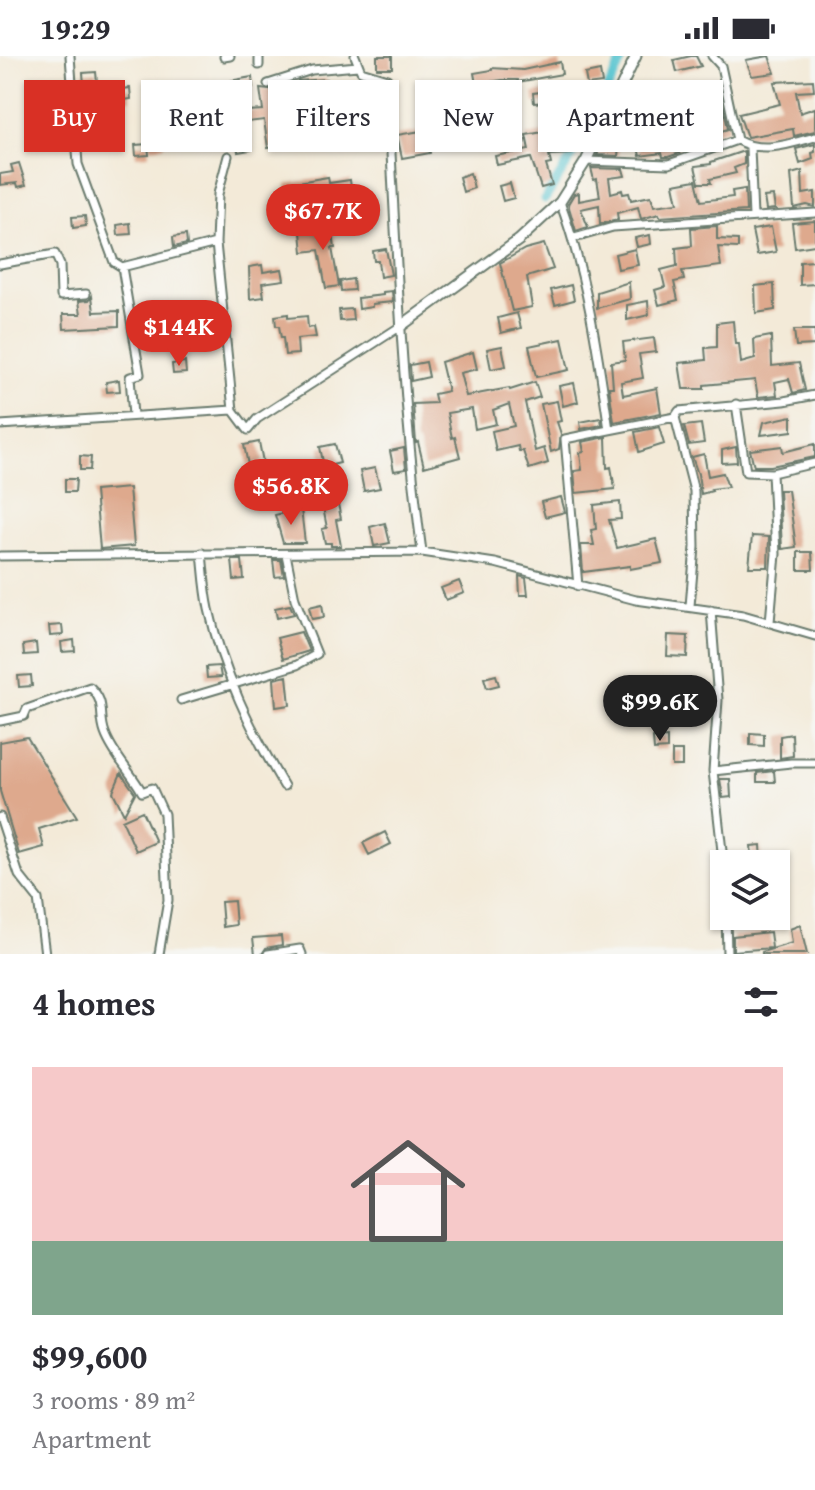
<!DOCTYPE html>
<meta charset="utf-8">
<style>
:root{--surface:#fff;--page:#f7f7f7;--text:#2b2b33;--muted:#7c7c81;--line:#e1e1e2;--accent:#d93025}
body{margin:0;font-family:"Gentium Book Plus",serif;background:var(--page);color:var(--text);height:100vh;display:flex;flex-direction:column;font-size:30px;white-space:nowrap}
*{box-sizing:border-box;margin:0}
p{font-size:26px;color:var(--muted)}
.icon{flex:none;width:44px;height:44px;fill:none;stroke:currentColor;stroke-width:2;stroke-linecap:round;stroke-linejoin:round}
.map{position:relative;height:898px;overflow:hidden}
.side{display:flex;flex-direction:column;background:var(--surface);flex:1}
.side>*{flex:none}
.top-card{position:absolute;left:24px;top:24px;width:768px;height:72px;display:flex;gap:16px}
.fabs{position:absolute;left:710px;top:794px;display:grid;gap:16px}
.fabs a{display:grid;place-items:center;width:80px;height:80px;border-radius:0px;background:var(--surface);box-shadow:0 2px 6px #0004;font-size:40px}
.price{position:absolute;translate:-50% -68px;padding:0 18px;border-radius:28px;background:var(--accent);color:#fff;font-size:26px;line-height:52px;filter:drop-shadow(0 2px 4px #0008)}
.price::after{content:'';position:absolute;left:50%;top:48px;width:24px;height:18px;margin-left:-12px;background:inherit;clip-path:polygon(0 0,100% 0,50% 100%)}
.price.selected{background:#222;color:#fff}
ul{padding:0;list-style:none}
li{display:grid;align-content:center;gap:16px;height:424px;padding:0 32px}
li+li{border-top:2px solid var(--line)}
li span{display:grid;place-items:center;height:248px;border-radius:0px;color:#555}
li>.icon{margin-inline-start:auto}
span .icon{width:144px;height:144px;fill:#fffc;stroke-width:1}
li b{font-size:34px}
h2{display:flex;justify-content:space-between;align-items:center;height:96px;padding:0 32px;font-size:34px}
.tag{padding:0 28px;border-radius:0px;background:var(--surface);box-shadow:0 2px 6px #0004;font-size:28px;line-height:72px}
.tag.selected{background:var(--accent);color:#fff}
.status{display:flex;justify-content:space-between;align-items:center;height:56px;padding:0 40px;background:var(--surface);direction:ltr}
.status svg{height:22px;fill:currentColor}
.map>svg:first-child{display:block}
.lines{fill:none;stroke-linecap:round;stroke-linejoin:round}
.canal{stroke:#58c5d0;stroke-width:9}
.building{fill:#dea98d}
.minor-casing{stroke:#697a6d;stroke-width:11}
.tertiary-casing{stroke:#697a6d;stroke-width:13}
.minor{stroke:#fff;stroke-width:7}
.tertiary{stroke:#fff;stroke-width:9}
</style>
<div class="status"><b>19:29</b><svg viewBox="0 0 49 12"><path d="M0 12V9h3v3zM5 12V6h3v6zM10 12V3h3v9zM15 12V0h3v12zM26 1h20v11H26zM47 4h2v5h-2z"/></svg></div>
<div class="map">
<svg width="815" height="898" viewBox="0 0 815 898">
<rect width="100%" height="100%" fill="#f6f6f2"/>
<filter id="ink" filterUnits="userSpaceOnUse"><feTurbulence type="fractalNoise" baseFrequency=".0125" numOctaves="2"/><feDisplacementMap in="SourceGraphic" scale="16" xChannelSelector="R" yChannelSelector="G"/><feConvolveMatrix kernelMatrix="1 2 1 2 8 2 1 2 1" color-interpolation-filters="sRGB"/></filter>
<filter id="wash" filterUnits="userSpaceOnUse"><feTurbulence type="fractalNoise" baseFrequency=".006" numOctaves="4" result="noise"/><feDisplacementMap in="SourceGraphic" scale="32" xChannelSelector="R" yChannelSelector="G"/><feGaussianBlur stdDeviation="1.8" result="paint"/><feColorMatrix in="noise" values="0 0 0 0 0 0 0 0 0 0 0 0 0 0 0 0 0 1.4 0 .05"/><feComposite in="paint" operator="in"/></filter>
<g filter="url(#wash)">
<rect width="100%" height="100%" fill="#f3ead8"/>
<g class="lines">
<path class="canal" d="M545 143 582 85 624 0"/>
</g>
<g id="blocks">
<path class="building" d="M377 0H392V12H377Z
M691 0H696L701 10 677 16 674 4Z
M769 0 775 17 752 20 746 4Z
M560 6 562 18 518 26V24H502L476 28 474 17 492 14V12L523 14Z
M600 15 602 27 587 29 585 18Z
M96 16 97 26 84 28 83 17Z
M252 21 253 32 219 38 218 27Z
M326 23 327 33 318 34 319 49 297 52 298 55 277 58 279 76 303 73 304 84 281 86 282 90 268 92 264 64 248 66 247 55 263 54 260 33 269 34 298 31V25Z
M813 24 814 35 796 36 800 57 815 52V75L794 80 793 73 747 81 739 58 780 48 774 26Z
M712 28 719 55 724 53 728 73 705 80 707 87 679 93 680 97 668 101H663L662 97 640 100 635 78 621 76 618 100 597 99 615 61 630 63 650 60 654 72 667 68 657 37 677 31 679 37Z
M446 31 449 44 443 45 448 62 436 66 432 48 423 50 421 39Z
M130 32 131 43 117 45 116 34Z
M558 34 559 45 534 47 533 37Z
M590 40 592 52 577 54 575 43Z
M427 74 430 97 402 102 397 79Z
M543 76 547 88 571 86 572 98 549 99 551 108 546 109 552 129 541 132 531 102 497 109 495 100 529 94 526 79Z
M350 77 352 88 338 89 337 78Z
M163 80 164 90 151 92 150 81Z
M250 83 251 94 238 96 237 85Z
M148 88 149 99 136 100 135 89Z
M815 88V96L812 97 813 103 800 108 796 93Z
M744 95V108L734 112 736 117 710 123 711 127H699L695 110 711 108V106Z
M19 107 26 129 18 131 17 127 0 129V118L13 116 11 109Z
M591 112 623 113 625 120 609 122 611 137 622 134 623 138 629 137 631 144 651 140 654 150 678 147 674 128 696 124 701 145 733 141 732 135 745 133 746 155 660 161 659 158 641 163 638 151 617 157 618 164 600 168 599 149 581 153 588 171 576 175 568 148 574 138 579 137V145L600 141 597 123 594 124Z
M802 115 803 138 815 136V151L807 149 794 152 791 118Z
M470 117 474 132 463 136 459 121Z
M328 121 329 127 350 124 355 162H335L332 141 299 146 300 167H278L277 152H288L286 128Z
M510 127 514 142 503 145 499 130Z
M773 140 775 153 766 154 764 141Z
M85 160 86 170 73 172 72 161Z
M815 165V189L795 192 792 167Z
M130 167 131 178 118 179 117 169Z
M717 170V183L738 184V192L718 191 721 210 682 215 684 224 674 226 678 244 659 249 655 234 665 231 661 214 677 210 676 192 692 190 691 172Z
M771 171 776 196 757 199 752 174Z
M332 172 335 192H332L339 230 326 232 319 194 303 196 301 176Z
M186 179 187 188 174 191 173 181Z
M650 179 651 188 637 191 635 182Z
M544 188 553 213 527 221 532 251 512 255 500 207 525 193Z
M386 193 391 219 380 221 378 205H374L373 195Z
M635 193 638 209 618 213 615 198Z
M814 205 815 228 800 229V206Z
M262 209 263 216 282 213 284 224 262 227 264 241 250 243 249 211Z
M353 223 354 234 341 235 340 225Z
M629 226 630 243 597 252V236Z
M774 228 775 254 756 257 755 230Z
M571 229 574 244 555 249 551 234Z
M392 235 393 246 372 248V251L359 253 358 242 383 239V236Z
M92 240 94 256 119 255V270L64 273 63 258H81L79 245 89 244Z
M648 245 649 259 627 264V249Z
M352 253 353 264 340 265 339 254Z
M517 257 521 272 501 277 498 262Z
M288 258V262L307 260 308 272 314 271 316 281 297 283 298 298 285 299 283 282H281L279 270H276L275 260Z
M733 265 735 288H739L741 307 755 303 754 283 771 280 772 310 799 307 805 334 793 337 789 323 775 326 777 339 758 341 755 324 704 329V333H683L679 307 706 304 705 292 717 291V267Z
M182 273 183 283 154 290 152 279Z
M794 274H815V289L796 290Z
M654 282 656 296 639 298 643 322 621 326 623 339 657 332 661 357 614 366 609 331H613L611 306 625 304 623 286Z
M562 283 569 314 536 321 529 290Z
M502 290 506 310 491 313 487 293Z
M473 296 477 313 460 317 466 340 509 332 510 334 535 326 540 341 525 346 535 395 544 392 548 407 529 413 523 395H519L518 390 496 395 492 375 514 370 509 348 493 354 496 368 475 373 472 353 447 357 452 382 455 381 460 401 424 411 418 386 416 387 413 348 436 347 434 338 448 335 441 306Z
M185 306 186 317 173 318 172 308Z
M426 306 429 321 411 325 410 309Z
M119 324 120 335 107 336 106 326Z
M574 327 578 346 563 350 559 330Z
M557 345 561 365 557 366 561 378 559 393 551 396 541 348Z
M792 360V375L761 379 764 366Z
M601 362 602 369 581 373 580 366Z
M701 368 704 387 689 389 684 370Z
M659 371 664 388 639 396 635 376Z
M606 381 607 412 611 411 615 433 576 437 574 415 582 414 580 397 584 396 582 386Z
M259 386 263 406 248 409 244 389Z
M335 388 340 407 324 411 320 391Z
M815 388V401L771 410H754L750 394 782 390 783 396Z
M736 391 737 406 722 407V394Z
M404 392 406 413 394 415 390 395Z
M704 398 708 420 723 417 728 431 711 433 712 435 701 438 698 418 692 401Z
M80 400 91 401 90 414H80Z
M307 408 312 428 297 431 292 411Z
M375 412 380 432 364 435 360 415Z
M65 423H76L75 436H65Z
M129 432 134 490 100 493 95 435Z
M779 434H788L796 491 782 493Z
M561 441 565 456 545 461 541 446Z
M337 443 341 463 336 464 341 490H331V487H325L322 473 327 472 322 446Z
M620 446 621 463 609 464 617 492 656 483 662 507 630 513V510L583 516 581 489H594L591 474 596 473 594 449Z
M301 453 305 487H283L275 459Z
M385 467 390 487 374 490 370 471Z
M752 480 769 481 768 511H749Z
M798 496H812L813 514H798Z
M232 504H242L244 523 234 524Z
M273 504H281L284 520 275 521Z
M519 520 526 522 528 539H520Z
M459 525 464 537 446 544 441 532Z
M322 548 324 561 312 563 309 551Z
M290 549 294 558 277 562 275 552Z
M62 569 63 579 50 580 49 570Z
M301 576 309 595 283 603 277 582Z
M668 579 688 580 687 601 667 600Z
M74 584 75 595 62 596 61 586Z
M36 587 37 598 24 599 23 589Z
M219 610 221 621 207 622 206 611Z
M31 619 32 630 19 631 18 620Z
M496 619 499 629 487 632 484 622Z
M287 620 290 649 276 651 274 623Z
M673 626 675 643 657 644 656 627Z
M694 649H707V666H694Z
M750 677 764 678V690L750 689Z
M792 678 793 700 780 702V680Z
M27 681 77 761 39 773 44 791 19 798 0 735V686Z
M667 681V693L654 694 653 682Z
M672 695H682V710H672Z
M774 715 775 726H757V717Z
M121 717 135 737 124 758 113 736Z
M720 723H730L731 741 723 742Z
M142 755 156 786 136 795 122 764Z
M385 776 391 788 369 799 363 787Z
M761 789 762 806 753 807 751 790Z
M234 845 236 869 223 871 221 846Z
M800 869 807 898H762V896L792 887 790 873Z
M770 876 772 892 733 895V880Z
M281 880 282 889 266 892 262 898H255L253 882Z"/>
</g>
</g>
<g filter="url(#ink)">
<use href="#blocks" fill-opacity="0" stroke="#697a6d" stroke-width="2"/>
<g class="lines">
<g class="minor-casing">
<path id="minor" d="M70 0 78 108 114 206 122 211 216 187 233 354 248 374 257 363 401 270
M355 0 361 15 387 23C396 181 401 339 422 496
M712 0 721 10 737 84
M224 1 230 0
M259 9V0
M268 28 312 14 358 10
M750 92 753 161
M586 105 669 108 737 84C761 98 790 88 815 81
M560 146C587 219 598 297 609 374L675 361 694 435 695 491 690 550
M574 182 613 171 815 157
M216 187 218 138 228 100
M0 208 55 198 60 209 61 240 86 238
M122 211 140 318 130 321 133 360
M736 348 746 416 772 417 776 498 770 566
M675 361 679 355 784 345 815 339
M0 369 233 354
M772 417 815 407
M202 497C204 516 205 535 209 553 223 617 251 674 284 730
M0 500 422 496 495 507 636 544 743 559 815 580
M578 530 565 383 609 374
M711 554 718 644 713 715 724 813
M181 644 297 609 317 598 295 543 286 498
M0 665 24 660 27 653 90 631C107 647 98 658 105 677 113 699 131 716 142 736L152 732 164 758 168 844 159 898
M713 715 791 707H815
M0 761 19 819 38 843 45 898
M726 860 727 898
M268 898 300 893 302 898"/>
</g>
<g class="tertiary-casing">
<path id="tertiary" d="M401 270 519 184 560 146 586 105 636 0"/>
</g>
<use href="#minor" class="minor"/>
<use href="#tertiary" class="tertiary"/>
</g>
</g>
</svg>
<div class="fabs">
<a><svg class="icon" aria-label="layers" viewBox="0 0 24 24"><path d="M12 4l9 5-9 5-9-5zM3 14l9 5 9-5"/></svg></a>
</div>
<b class="price" style="left:323px;top:196px">$67.7K</b>
<b class="price" style="left:179px;top:312px">$144K</b>
<b class="price" style="left:291px;top:471px">$56.8K</b>
<b class="price selected" style="left:660px;top:687px">$99.6K</b>
<div class="top-card">
<a class="tag selected">Buy</a>
<a class="tag">Rent</a>
<a class="tag">Filters</a>
<a class="tag">New</a>
<a class="tag">Apartment</a>
</div>
</div>
<section class="side">
<h2>4 homes<svg class="icon" aria-label="filters" viewBox="0 0 24 24"><path d="M4 7h16M4 17h16"/><circle cx="9" cy="7" r="2"/><circle cx="15" cy="17" r="2"/></svg></h2>
<ul>
<li><span style="background:linear-gradient(#f6c9c9 70%,#7fa58c 0)"><svg class="icon" aria-label="home" viewBox="0 0 24 24"><path d="M3 11l9-7 9 7M6 9v11h12V9"/></svg></span><div><b>$99,600</b><p>3 rooms · 89 m²</p><p>Apartment</p></div></li>
</ul>
</section>
